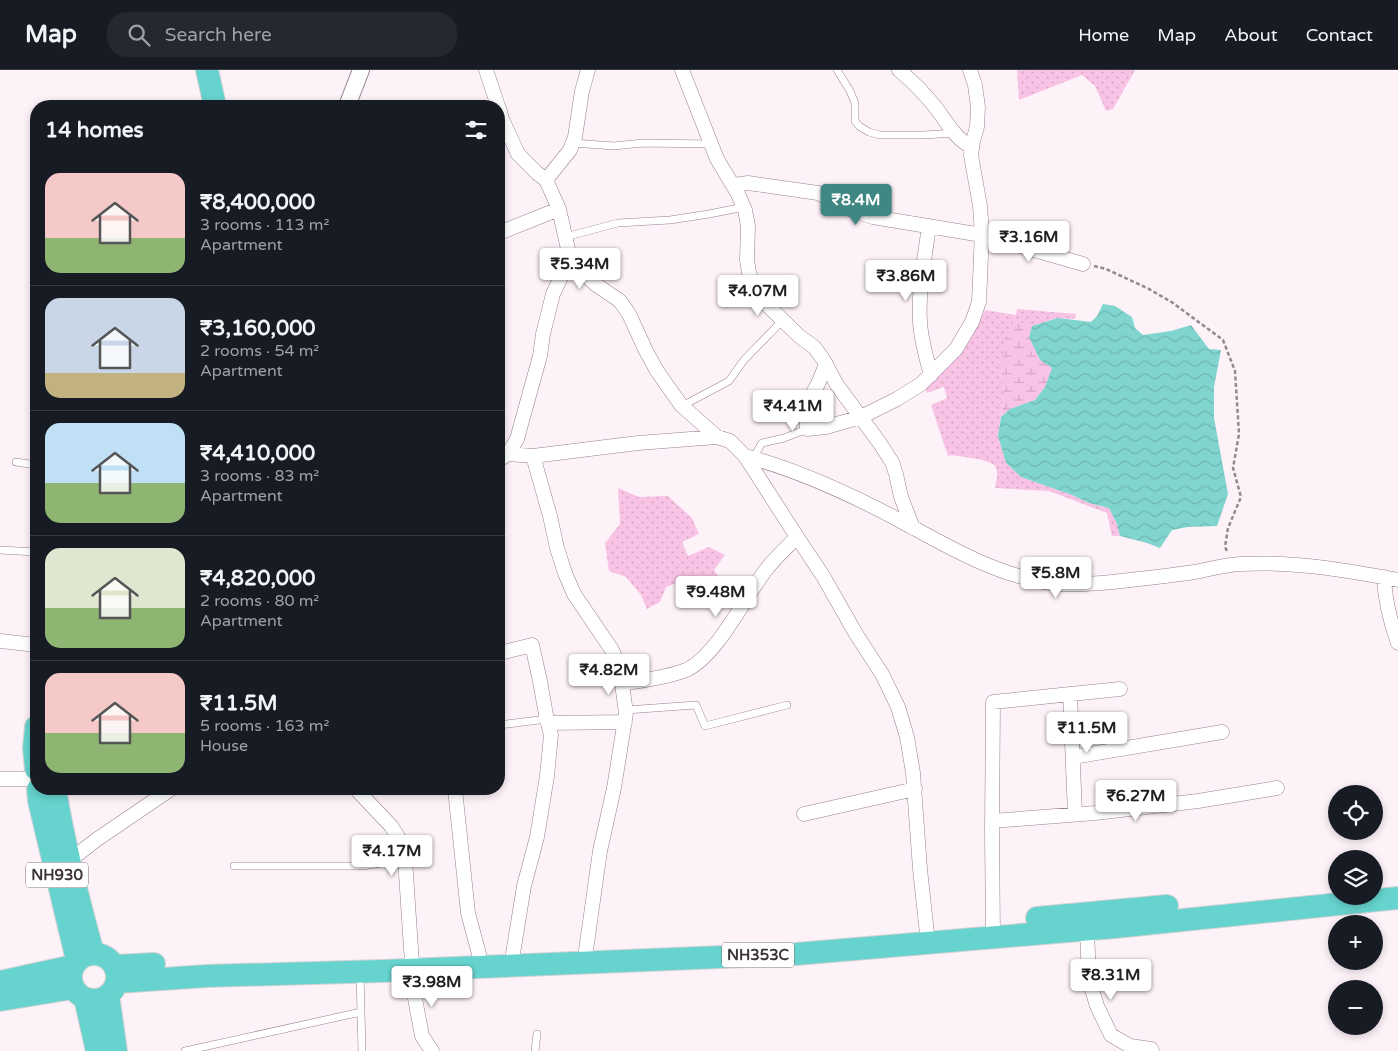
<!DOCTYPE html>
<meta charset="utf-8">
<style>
:root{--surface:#171b24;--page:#242831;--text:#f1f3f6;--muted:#9ea1a6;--line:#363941;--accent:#3f8783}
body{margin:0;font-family:"Varela Round",sans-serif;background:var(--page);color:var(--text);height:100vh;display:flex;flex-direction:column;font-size:19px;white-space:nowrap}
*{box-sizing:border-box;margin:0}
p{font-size:16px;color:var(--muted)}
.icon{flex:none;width:28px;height:28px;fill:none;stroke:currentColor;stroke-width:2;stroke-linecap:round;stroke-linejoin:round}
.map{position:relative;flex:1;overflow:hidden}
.side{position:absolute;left:30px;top:30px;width:475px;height:695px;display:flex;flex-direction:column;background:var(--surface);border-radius:20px;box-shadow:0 2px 8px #0003}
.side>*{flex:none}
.buttons{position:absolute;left:1328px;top:715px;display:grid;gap:10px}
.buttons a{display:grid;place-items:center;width:55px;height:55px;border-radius:50%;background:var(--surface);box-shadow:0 2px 8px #0003;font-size:25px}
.price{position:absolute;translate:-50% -42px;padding:0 11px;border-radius:5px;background:#fff;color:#222;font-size:16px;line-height:32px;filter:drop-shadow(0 1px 2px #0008)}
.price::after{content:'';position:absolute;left:50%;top:30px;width:15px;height:11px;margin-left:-8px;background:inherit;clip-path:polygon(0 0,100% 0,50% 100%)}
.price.active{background:var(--accent);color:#fff}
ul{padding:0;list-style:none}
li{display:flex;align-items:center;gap:15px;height:125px;padding:0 15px}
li+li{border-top:1px solid var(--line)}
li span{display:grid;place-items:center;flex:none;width:140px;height:100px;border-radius:15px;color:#555}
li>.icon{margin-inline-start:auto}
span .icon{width:60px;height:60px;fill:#fffc;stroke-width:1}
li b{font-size:21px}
h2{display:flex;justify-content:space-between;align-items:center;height:60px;padding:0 15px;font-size:21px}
header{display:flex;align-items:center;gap:30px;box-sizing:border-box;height:70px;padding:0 25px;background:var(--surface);border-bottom:1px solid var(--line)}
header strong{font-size:24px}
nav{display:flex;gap:28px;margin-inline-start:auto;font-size:18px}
.search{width:350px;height:45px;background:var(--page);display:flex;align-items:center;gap:12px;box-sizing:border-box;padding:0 18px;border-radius:20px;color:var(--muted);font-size:19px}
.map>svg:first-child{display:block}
.grass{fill:url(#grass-dots)}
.wetland{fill:url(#wetland-marsh)}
.water{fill:url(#water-waves)}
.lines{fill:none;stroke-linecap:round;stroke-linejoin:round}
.service-casing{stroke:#98808f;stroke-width:8}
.minor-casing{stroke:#98808f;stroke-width:15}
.tertiary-casing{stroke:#98808f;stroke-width:18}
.trunk-casing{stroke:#d4d2d3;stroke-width:24}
.path{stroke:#94898f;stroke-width:2.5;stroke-dasharray:4 2.5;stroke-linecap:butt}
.service{stroke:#fff;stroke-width:7}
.minor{stroke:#fff;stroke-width:14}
.tertiary{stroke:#fff;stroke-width:16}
.trunk{stroke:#66d3ce;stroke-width:22}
.labels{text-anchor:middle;stroke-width:4;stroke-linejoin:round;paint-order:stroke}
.shield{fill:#fff;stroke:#777074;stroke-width:1}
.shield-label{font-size:15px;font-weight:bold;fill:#3d3339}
</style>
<header>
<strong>Map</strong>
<div class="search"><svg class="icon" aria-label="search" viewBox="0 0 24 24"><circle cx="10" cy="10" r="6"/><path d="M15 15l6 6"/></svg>Search here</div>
<nav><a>Home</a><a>Map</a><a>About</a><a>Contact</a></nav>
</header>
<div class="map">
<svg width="1398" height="981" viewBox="0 0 1398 981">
<defs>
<pattern id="grass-dots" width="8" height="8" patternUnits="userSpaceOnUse" patternTransform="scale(1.25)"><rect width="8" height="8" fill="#f8c3e4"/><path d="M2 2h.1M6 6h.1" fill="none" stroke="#d6a8c4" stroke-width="1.8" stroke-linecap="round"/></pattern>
<pattern id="wetland-marsh" width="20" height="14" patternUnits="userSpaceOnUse" patternTransform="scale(1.25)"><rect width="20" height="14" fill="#f8c3e4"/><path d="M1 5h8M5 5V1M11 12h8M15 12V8" fill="none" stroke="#d6a8c4"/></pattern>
<pattern id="water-waves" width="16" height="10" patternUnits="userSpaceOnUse" patternTransform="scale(1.25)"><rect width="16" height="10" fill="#81d5cf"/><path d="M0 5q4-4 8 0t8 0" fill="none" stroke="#70b7b2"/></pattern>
</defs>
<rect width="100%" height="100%" fill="#fdf2f8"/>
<path class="grass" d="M1017 0H1135L1113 39 1106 41 1095 16 1082 5 1019 30Z
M1017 239 1076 244 1075 249 1058 248 1032 256 1014 251 1001 298 1004 324 998 366 1006 393 1021 407 1072 425 1089 433 1109 438 1117 454 1120 466H1112L1107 443 1049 421 995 418C996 411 1000 401 994 395 988 389 962 387 952 385L948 386 931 335 947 328 944 317 927 323 925 318C954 296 970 273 985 240L1016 245Z
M618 418 639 427 668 426 692 448 699 464 682 472 688 486 709 477 725 485 714 500 726 517 720 522 707 510 688 509 666 517 660 532 647 539 641 525 626 507 609 501 605 473 620 454Z"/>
<path class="wetland" d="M1014 251 1032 256 1029 267 1040 290 1053 298 1045 317 1035 330 1010 339 1001 347 1004 324 1001 298 1006 267Z"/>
<path class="water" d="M1103 234 1115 236 1132 247 1135 258 1143 265 1171 261 1191 255 1209 279 1221 280 1214 317V348L1228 424 1217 456 1188 457 1172 460 1160 478 1147 473 1120 466 1117 454 1109 438 1089 433 1072 425 1021 407 1006 393 998 366 1001 347 1010 339 1035 330 1045 317 1052 298 1040 290 1029 267 1032 256 1058 248 1091 252 1097 246Z"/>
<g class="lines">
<g class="service-casing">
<path id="service" d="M837 0 850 21 855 33V51L859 56 869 62 880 65H924L954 63
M573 73 614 76 643 73 711 74
M565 167 618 153 670 150 709 144 744 137
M682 336 729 311 744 290 783 250
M753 388 762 373 784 368 807 359
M16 392 36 395
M0 480 36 482
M626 640 696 635 705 656 787 635
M499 655 547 649
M234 796H363L405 789
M360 904 362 981
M185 981 361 942
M535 981 537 964"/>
</g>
<g class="minor-casing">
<path id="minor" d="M486 0 498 36
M682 0 717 89 738 124 745 140 748 156 747 190 749 203 759 227 799 266 814 277 823 289 837 315 879 372 892 392 896 404 901 427 913 458
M899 0C911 10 922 21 932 33 945 48 954 69 972 77
M499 38 502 49 518 84 537 103 546 110 559 139 570 188 577 197 595 214 620 231 629 244 646 281 657 301 681 335 717 367 730 371 745 386 797 467 823 506 856 564 882 604 898 637 907 667 913 703 920 799 928 873
M546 110 570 80 575 67 582 21 588 0
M733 115 748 113 818 123 852 140 873 147 982 165 1083 194
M929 156C925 187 918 220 920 252 921 270 926 287 931 305
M499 163 559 139
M826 294 818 314 807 333V359L826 357 861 347 897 329 921 314 956 279 972 252 979 232 982 163 980 136 971 85 973 71 977 57 978 37 975 15 970 0
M508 384 533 386 638 373 717 367
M533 386 550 446 557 478 565 503 574 524 612 580 618 594 622 614 626 643 614 718 600 781 586 880
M745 386C799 400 850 424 899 450 945 475 992 503 1044 512 1067 516 1090 514 1112 512 1140 509 1167 506 1195 502 1210 499 1225 495 1240 494 1293 491 1346 500 1398 510
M499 390 508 384 517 369 540 286 543 264 553 224 570 188
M1384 507C1385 531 1390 551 1398 573
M0 571 36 575
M500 583 532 575 540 611 546 645 551 665 547 706 537 767 524 816 511 896
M622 614C643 610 666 608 686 600 717 586 745 527 765 501 774 489 786 478 797 467
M1070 624 1075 744
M548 653 625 652
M1073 687 1222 662
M0 709H36
M356 719 391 756 400 770 405 789 414 923 422 966 432 981
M455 719 468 843 479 884
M804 744 915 719
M992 751 1095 743 1198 731 1277 718
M69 791 96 770 171 719
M1087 860 1089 910 1097 936 1111 965 1130 976 1151 979 1152 981
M993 867 992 761 993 632 1120 619"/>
</g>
<g class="tertiary-casing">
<path id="tertiary" d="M347 36 361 0"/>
</g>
<g class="trunk-casing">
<path id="trunk" d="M207 0 215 36
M36 657 34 678 36 699
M38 719 39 731 77 890
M55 719C64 775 78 829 93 883
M1037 848 1167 836
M71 907a23 23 0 1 1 46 0a23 23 0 1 1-46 0Z
M115 896 154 894
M0 912 73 896
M117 912 207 906 382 901 796 884 1115 857 1398 828
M108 925 116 981
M85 928 97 981
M0 930 73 918"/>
</g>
<path class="path" d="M1094 196 1106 199 1149 219 1173 233 1223 270 1235 301 1239 364 1233 398 1241 427 1228 458 1225 477 1228 483"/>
<use href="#service" class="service"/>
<use href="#minor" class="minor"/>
<use href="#tertiary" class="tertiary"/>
<use href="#trunk" class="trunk"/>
</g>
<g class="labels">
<g class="shield">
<rect x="26" y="792.5" width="62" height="25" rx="4"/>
<rect x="722" y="872.5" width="72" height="25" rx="4"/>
</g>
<g class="shield-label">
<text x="57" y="810">NH930</text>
<text x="758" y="890">NH353C</text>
</g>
</g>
</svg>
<div class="buttons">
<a><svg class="icon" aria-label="locate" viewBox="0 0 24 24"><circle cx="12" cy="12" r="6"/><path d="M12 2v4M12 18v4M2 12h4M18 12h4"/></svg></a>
<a><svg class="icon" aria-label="layers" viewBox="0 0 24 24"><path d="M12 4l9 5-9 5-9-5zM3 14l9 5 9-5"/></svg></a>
<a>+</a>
<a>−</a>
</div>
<b class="price active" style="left:856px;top:156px">₹8.4M</b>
<b class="price" style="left:1029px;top:193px">₹3.16M</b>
<b class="price" style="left:580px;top:220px">₹5.34M</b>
<b class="price" style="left:906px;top:232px">₹3.86M</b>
<b class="price" style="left:758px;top:247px">₹4.07M</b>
<b class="price" style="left:793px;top:362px">₹4.41M</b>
<b class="price" style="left:1056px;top:529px">₹5.8M</b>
<b class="price" style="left:716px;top:548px">₹9.48M</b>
<b class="price" style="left:609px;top:626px">₹4.82M</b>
<b class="price" style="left:1087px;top:684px">₹11.5M</b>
<b class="price" style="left:1136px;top:752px">₹6.27M</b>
<b class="price" style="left:392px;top:807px">₹4.17M</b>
<b class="price" style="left:1111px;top:931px">₹8.31M</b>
<b class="price" style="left:432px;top:938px">₹3.98M</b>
<section class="side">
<h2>14 homes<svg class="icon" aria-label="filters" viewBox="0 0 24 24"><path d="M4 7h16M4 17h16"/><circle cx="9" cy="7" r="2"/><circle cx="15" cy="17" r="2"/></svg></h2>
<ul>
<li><span style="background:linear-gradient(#f6c9c9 65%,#8fb573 0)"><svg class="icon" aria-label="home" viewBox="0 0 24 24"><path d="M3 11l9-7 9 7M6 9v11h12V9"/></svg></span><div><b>₹8,400,000</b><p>3 rooms · 113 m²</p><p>Apartment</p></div></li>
<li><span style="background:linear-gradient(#c9d6e8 75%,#c2b280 0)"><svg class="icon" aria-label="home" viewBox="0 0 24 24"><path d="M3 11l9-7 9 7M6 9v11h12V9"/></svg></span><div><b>₹3,160,000</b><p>2 rooms · 54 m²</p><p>Apartment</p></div></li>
<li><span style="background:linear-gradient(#bfe0f5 60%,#8fb573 0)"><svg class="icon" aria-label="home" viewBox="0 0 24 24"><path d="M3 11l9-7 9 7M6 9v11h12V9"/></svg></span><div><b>₹4,410,000</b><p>3 rooms · 83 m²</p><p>Apartment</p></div></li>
<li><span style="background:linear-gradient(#dfe7d0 60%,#8fb573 0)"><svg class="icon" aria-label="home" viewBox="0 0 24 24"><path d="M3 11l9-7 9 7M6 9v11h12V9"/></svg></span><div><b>₹4,820,000</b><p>2 rooms · 80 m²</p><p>Apartment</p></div></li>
<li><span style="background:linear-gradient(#f6c9c9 60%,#8fb573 0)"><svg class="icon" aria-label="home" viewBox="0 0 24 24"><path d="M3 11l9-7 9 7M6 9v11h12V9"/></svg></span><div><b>₹11.5M</b><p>5 rooms · 163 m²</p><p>House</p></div></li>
</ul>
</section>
</div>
